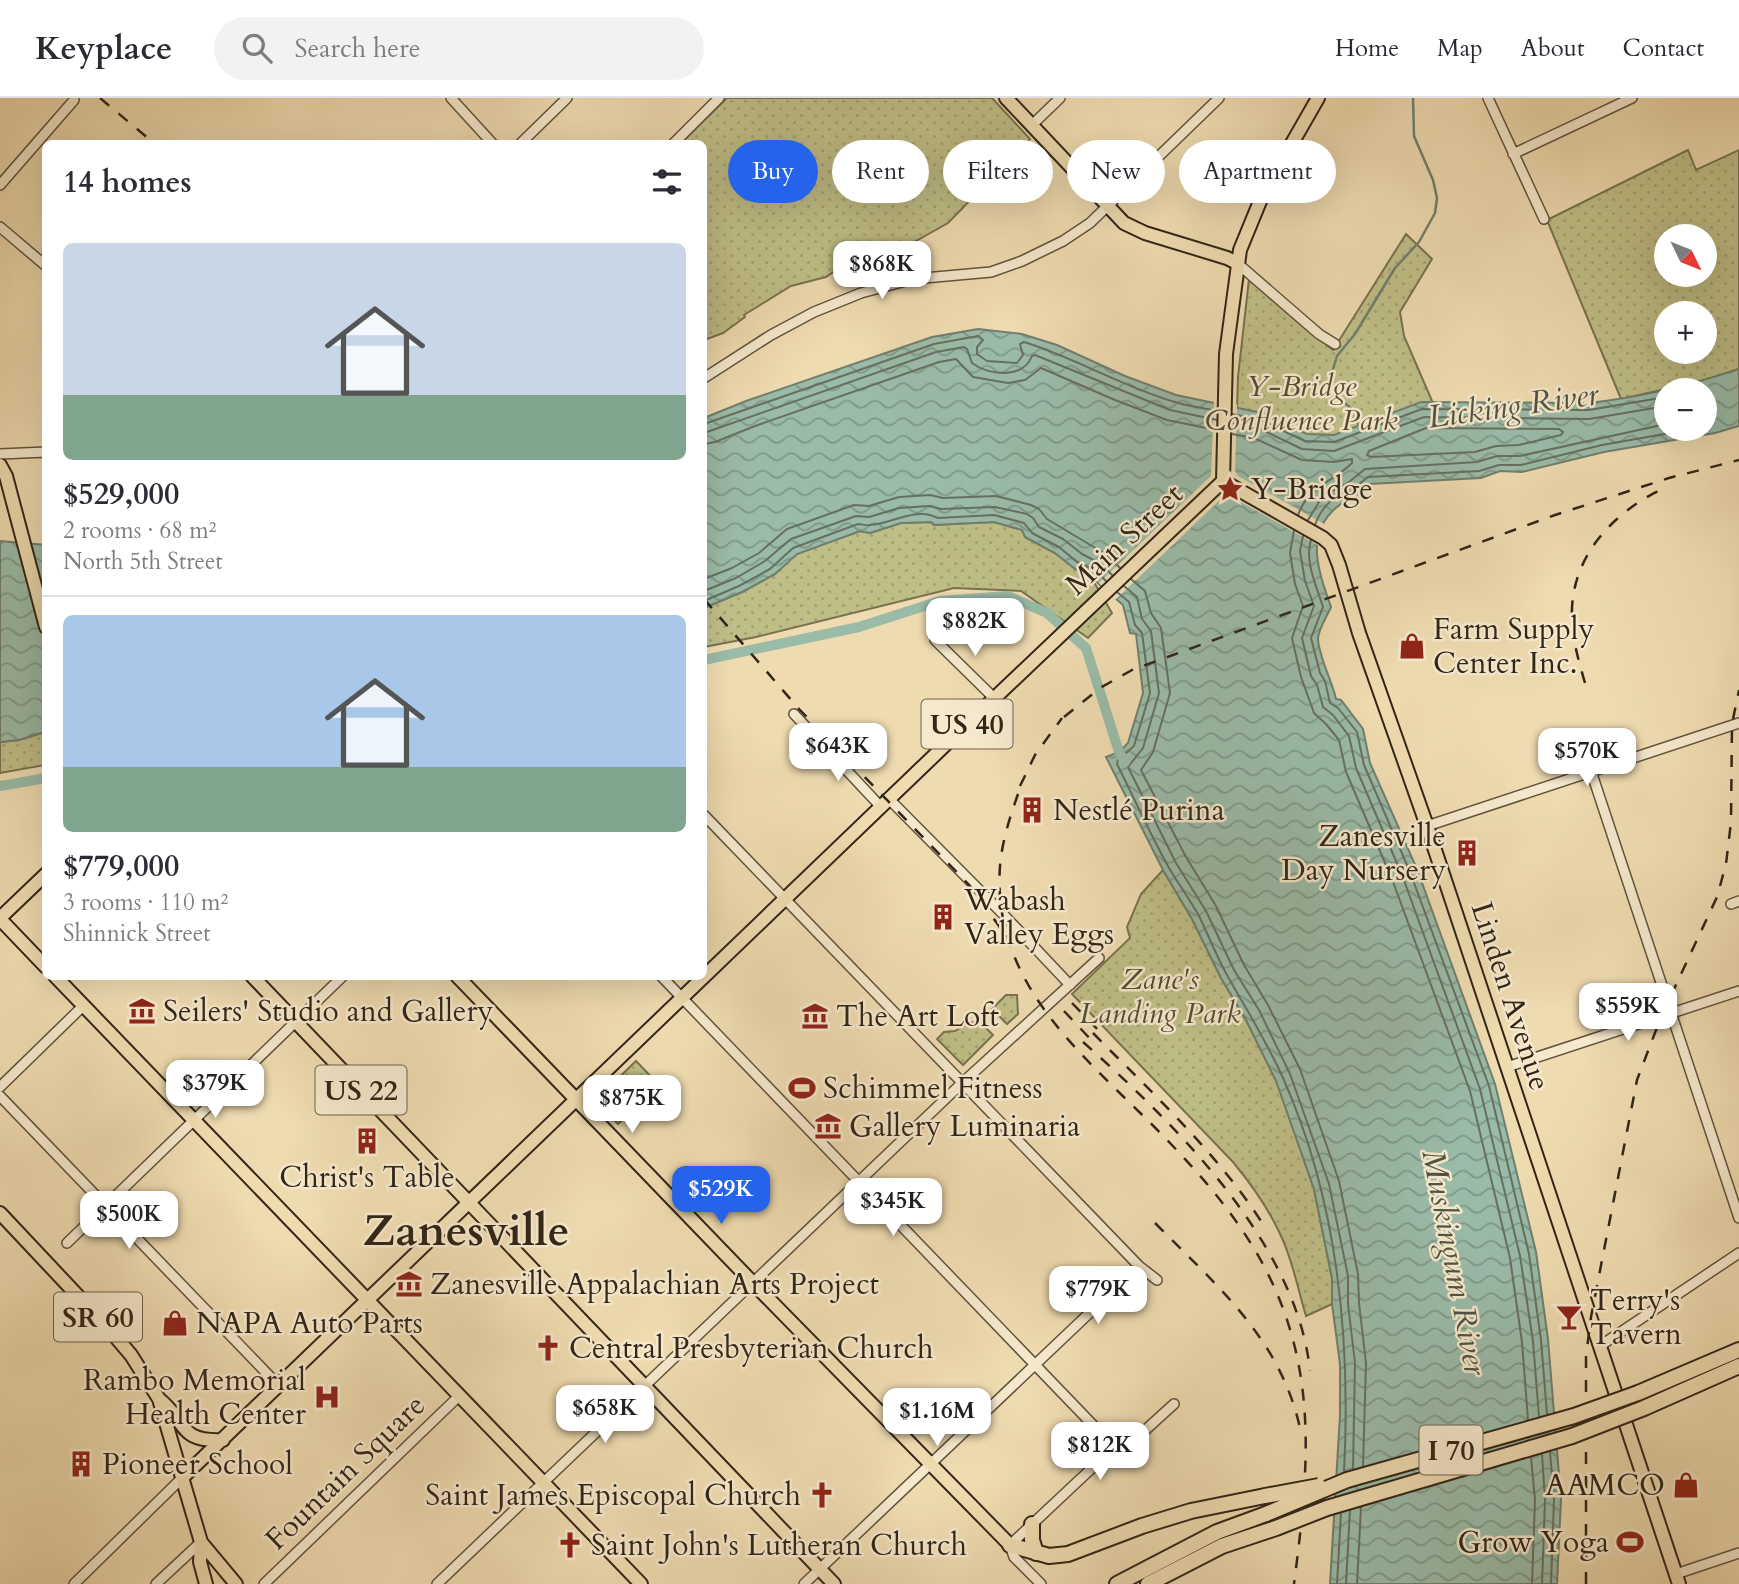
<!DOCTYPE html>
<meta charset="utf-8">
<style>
:root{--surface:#fff;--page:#f2f2f3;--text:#2b2b33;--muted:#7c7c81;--line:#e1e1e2;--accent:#2563eb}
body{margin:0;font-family:Cardo,serif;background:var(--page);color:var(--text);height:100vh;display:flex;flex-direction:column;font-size:26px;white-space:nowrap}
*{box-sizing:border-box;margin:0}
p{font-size:23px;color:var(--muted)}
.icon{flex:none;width:38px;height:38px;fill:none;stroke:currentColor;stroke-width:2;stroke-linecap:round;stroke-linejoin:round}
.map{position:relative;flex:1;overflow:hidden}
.details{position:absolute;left:42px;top:42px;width:665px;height:840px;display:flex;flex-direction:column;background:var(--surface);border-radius:10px;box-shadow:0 7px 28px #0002}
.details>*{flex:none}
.hud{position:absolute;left:728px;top:42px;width:665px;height:63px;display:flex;gap:14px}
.needle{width:46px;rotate:133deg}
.fabs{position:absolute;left:1654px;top:126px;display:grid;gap:14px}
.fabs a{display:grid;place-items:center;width:63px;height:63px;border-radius:50%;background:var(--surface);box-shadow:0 7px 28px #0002;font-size:35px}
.price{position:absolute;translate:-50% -60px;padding:0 16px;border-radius:14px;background:#fff;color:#222;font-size:23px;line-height:46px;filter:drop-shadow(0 2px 4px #0008)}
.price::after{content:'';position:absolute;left:50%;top:42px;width:21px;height:16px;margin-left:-10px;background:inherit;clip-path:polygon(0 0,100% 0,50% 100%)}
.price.current{background:var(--accent);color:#fff}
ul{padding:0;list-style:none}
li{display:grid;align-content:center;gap:14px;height:371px;padding:0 21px}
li+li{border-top:2px solid var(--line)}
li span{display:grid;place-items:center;height:217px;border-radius:10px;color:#555}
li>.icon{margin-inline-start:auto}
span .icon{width:126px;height:126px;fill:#fffc;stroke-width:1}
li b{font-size:30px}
h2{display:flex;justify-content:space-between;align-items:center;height:84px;padding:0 21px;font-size:30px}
.chip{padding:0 24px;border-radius:32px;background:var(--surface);box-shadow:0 7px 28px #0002;font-size:24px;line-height:63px}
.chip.current{background:var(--accent);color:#fff}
header{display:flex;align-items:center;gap:42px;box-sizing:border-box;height:98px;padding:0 35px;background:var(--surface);border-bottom:2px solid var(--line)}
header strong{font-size:33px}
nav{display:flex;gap:38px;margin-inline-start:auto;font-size:24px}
.search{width:490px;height:63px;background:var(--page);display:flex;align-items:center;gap:18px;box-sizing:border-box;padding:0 24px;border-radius:38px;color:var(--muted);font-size:26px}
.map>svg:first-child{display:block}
.grass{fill:url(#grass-dots);stroke:#787250;stroke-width:2;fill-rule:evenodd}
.water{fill:url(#water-waves);stroke:#707f6e;stroke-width:2;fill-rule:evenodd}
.pier{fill:#efdbb0}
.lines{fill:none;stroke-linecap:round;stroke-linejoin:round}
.shore{stroke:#667060;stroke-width:2}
.stream{stroke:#707f6e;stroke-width:2.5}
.canal{stroke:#9abba8;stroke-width:10}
.minor-casing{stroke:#60533e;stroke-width:12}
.major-casing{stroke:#312618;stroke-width:16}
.highway-casing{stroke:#312618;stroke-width:18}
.minor{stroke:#f5e8cc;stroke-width:9}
.major{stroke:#efdbb0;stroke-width:12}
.highway{stroke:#efdbb0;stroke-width:14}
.rail{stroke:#312618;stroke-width:2.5;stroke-dasharray:12 12;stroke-linecap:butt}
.highway-bridge-casing{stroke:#312618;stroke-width:18;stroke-linecap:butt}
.highway-bridge{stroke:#efdbb0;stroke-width:14}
.labels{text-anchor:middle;stroke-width:5;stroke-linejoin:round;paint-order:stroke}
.shield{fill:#f5e8cc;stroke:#6c604e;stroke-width:2}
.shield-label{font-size:28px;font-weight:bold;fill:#312618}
.park-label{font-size:30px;font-style:italic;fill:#544c34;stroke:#f5e8cc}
.poi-label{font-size:30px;fill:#312618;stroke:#f5e8cc;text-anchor:start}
.street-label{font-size:30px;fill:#312618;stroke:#f5e8cc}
.water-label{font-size:32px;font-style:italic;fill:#505343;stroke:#f5e8cc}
.town-label{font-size:44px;font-weight:bold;fill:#312618;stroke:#f5e8cc}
</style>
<header>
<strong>Keyplace</strong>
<div class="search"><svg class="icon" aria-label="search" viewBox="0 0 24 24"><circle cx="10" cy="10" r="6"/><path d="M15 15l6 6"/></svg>Search here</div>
<nav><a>Home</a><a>Map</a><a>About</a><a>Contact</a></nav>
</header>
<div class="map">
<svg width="1739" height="1486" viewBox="0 0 1739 1486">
<defs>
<pattern id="grass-dots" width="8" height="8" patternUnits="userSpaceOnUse" patternTransform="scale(1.75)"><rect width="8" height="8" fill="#bfbe87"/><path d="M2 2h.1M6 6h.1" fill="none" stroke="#a5a374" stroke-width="1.8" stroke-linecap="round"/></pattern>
<pattern id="water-waves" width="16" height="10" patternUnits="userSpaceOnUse" patternTransform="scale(1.75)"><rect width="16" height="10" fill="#9abba8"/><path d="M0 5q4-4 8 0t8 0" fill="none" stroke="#7e9888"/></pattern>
</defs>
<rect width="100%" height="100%" fill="#efdbb0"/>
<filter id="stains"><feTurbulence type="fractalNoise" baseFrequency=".00286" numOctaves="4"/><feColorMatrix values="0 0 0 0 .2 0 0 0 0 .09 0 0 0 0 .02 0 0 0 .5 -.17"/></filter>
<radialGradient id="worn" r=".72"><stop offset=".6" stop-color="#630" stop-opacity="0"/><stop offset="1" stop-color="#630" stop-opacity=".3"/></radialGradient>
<path class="grass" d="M727 0H992L1030 41 948 125 914 144 893 147 882 154 858 157 826 179 791 188 744 217 745 219 723 235 704 242V46L681 45Z
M1688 52 1696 72 1739 52V271L1706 282 1621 301 1547 122ZM1666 138H1704V177H1666ZM1666 215H1704V254H1666Z
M1406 136 1432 161 1400 214 1404 238 1451 347 1235 373 1238 279 1249 181 1333 252Z
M931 424 934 427 994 424 1023 432 1025 439 1055 455 1074 470 1091 479 1112 515 1088 540 1021 493 954 490 756 539 704 549V510L742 494 775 476 796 456 860 433 870 435 901 425Z
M45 634V667L0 675V644L19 642Z
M1163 772 1192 821 1221 880 1245 920 1277 983 1314 1091 1332 1180V1206L1306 1218C1298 1192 1293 1163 1281 1138 1269 1111 1252 1087 1233 1064L1072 896 1130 840 1127 829 1141 796Z
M1006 897H1017L1018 916 1007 926 992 911Z
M970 924 982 926 993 937 963 967 937 941 944 934 955 933Z
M636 963 659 987 618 1026 598 1005 602 1001V996Z
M960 1297 971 1309 948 1331 937 1319Z"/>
<path class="water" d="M978 231 1022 236 1057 247 1125 278 1176 297 1262 315 1307 336 1334 337 1421 304 1588 305C1640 300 1690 287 1739 271V328L1715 335 1604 354 1522 374 1500 373 1481 380 1369 386 1363 391V399L1358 406 1350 400C1302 427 1316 467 1331 509 1327 518 1318 532 1318 541 1319 559 1332 583 1336 601L1341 602 1363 631 1370 665 1417 771 1495 986 1536 1154 1548 1241 1561 1401 1557 1486H1330L1340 1317V1266L1332 1206V1180L1314 1091 1276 983 1245 920 1221 880 1192 821 1163 772 1106 659 1119 654 1128 645 1143 595 1136 536 1130 535 1123 507 1091 479 1074 470 1055 455 1025 439 1022 432 994 424 934 427 931 424 901 425 870 435 860 433 797 456 775 476 742 494 704 510V320L746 303 932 239ZM1666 292H1704V331H1666Z
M0 443 46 447 45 634 19 642 0 644Z"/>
<path class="pier" d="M1214 302 1237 306 1235 373 1238 378 1326 427 1321 444 1319 448 1232 399H1223L1115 502 1099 485 1211 378Z"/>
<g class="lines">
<path class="shore" d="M1232 316 1260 322 1305 343 1334 344 1422 311 1589 312 1666 299
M1232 325 1258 330 1302 351 1334 353 1424 319 1589 321 1666 308
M704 326 934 246 978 238 983 242 977 249V256L987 263 1017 265 1023 257 1020 246 1024 244C1076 260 1123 289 1175 304 1188 308 1203 310 1217 313
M1426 330 1559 331 1563 334 1561 337 1519 347 1496 348 1475 354 1371 359 1367 357 1369 353Z
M704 335 936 254 964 249 967 251 972 265C989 278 1023 281 1032 258L1035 257 1170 312 1217 322
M1232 336 1254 340 1302 362 1334 364 1352 361V365C1332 385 1309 387 1298 417
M704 346 715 344 755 328 939 264 956 261 973 279 1008 285 1025 282 1041 270 1115 302 1167 322 1216 332
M1308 422 1322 399 1349 384 1365 371 1477 364 1497 358H1520L1666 326
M1315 427C1321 409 1336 394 1355 393L1359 386 1368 379 1479 373 1499 367H1521L1602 347 1693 331
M1294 432 1290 455 1295 486 1303 508 1292 540 1301 579 1314 615 1326 626 1339 642 1346 674 1392 781 1470 993 1510 1160 1522 1244 1528 1322
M1303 438 1300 453 1305 483 1314 508 1302 540 1311 578 1317 587 1323 609 1333 617 1349 638 1356 670 1402 777 1480 991 1520 1158 1533 1243 1539 1319
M1311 442C1304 463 1317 489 1323 509L1311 540 1320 575 1325 583 1330 605 1338 610 1357 634 1364 667 1410 774 1489 988 1529 1156 1541 1242 1547 1316
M704 481 732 470 759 455 787 431 854 407 869 408 899 399 930 397 943 400 996 398 1031 407 1039 411 1047 421 1107 457 1120 470
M1131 481 1145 493 1151 515 1161 530 1170 595 1153 654 1141 672 1186 759 1216 808 1244 867 1268 907 1300 971 1339 1083 1358 1176 1359 1205 1366 1265 1363 1368
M1124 488 1137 499 1142 521 1151 533 1159 595 1143 650 1128 669 1176 765 1206 813 1234 872 1259 912 1290 976 1329 1086 1348 1178V1206L1355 1265 1353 1371
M704 493 736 480 765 463 791 441 856 418 869 419 899 410 929 408 941 411 995 409 1027 416 1033 420 1039 429 1063 441 1082 456 1101 466 1112 477
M1117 494 1129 504 1135 527 1142 535 1150 595 1134 648 1118 662 1117 666C1134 700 1150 736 1169 770 1179 787 1191 803 1200 820 1209 839 1217 859 1227 877 1246 911 1267 944 1283 980 1338 1103 1351 1240 1344 1374
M704 503 739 488 770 471 793 450 858 426C862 426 866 428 870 427 892 426 916 408 938 420L994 417 1024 425 1032 435 1059 449 1077 464 1096 473 1106 483
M1550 1354 1554 1402 1551 1486
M1542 1356 1545 1402 1542 1486
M1531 1359 1535 1402 1532 1486
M1337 1486 1341 1415
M1346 1486 1350 1412
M1357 1486 1361 1409"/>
<path class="stream" d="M1359 330 1356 315 1333 294 1331 278 1337 258 1355 236 1395 170 1419 144 1435 115 1437 100 1433 82 1414 38 1413 0"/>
<path class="canal" d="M704 562 859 529 940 503 1008 498 1047 515 1086 550 1119 654 1125 664
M0 688 46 680"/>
<g class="minor-casing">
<path id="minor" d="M451 0 493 46
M1488 0 1544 121
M1032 27 1060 0
M520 46 567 0
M673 46 719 0
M1513 56 1632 0
M0 87 74 2
M0 129 46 168
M1237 165 1319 236 1335 246
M704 280 771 237 814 214 861 195 913 181 991 174 1022 163 1063 143 1090 125 1219 0
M0 356 46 354
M935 542 994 600
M794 616 881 709
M1591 673 1739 1120
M889 701 1002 815 1070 887
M704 717 1139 1168 1157 1182
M1427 728 1739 625
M1731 806 1739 803
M661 878 1117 1352
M1507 969 1739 893
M0 989 83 908
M0 998 279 1288
M67 1145 343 878
M1600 1248 1739 1155
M1676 1476 1739 1455
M74 1486 182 1380
M156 1486 201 1444
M264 1486 459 1298
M437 1486 961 986 1099 860
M804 1486 1139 1168
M1041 1486 1014 1459 1010 1447 1108 1355 1130 1346 1174 1306"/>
</g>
<g class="major-casing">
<path id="major" d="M1006 0 1124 125 1145 135 1227 160 1237 165
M0 367 6 378 46 529
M1223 383 1323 440 1331 447 1339 467 1359 535 1427 728 1679 1486
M1223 383 1226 256 1240 152 1263 96 1318 0
M0 820 46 776
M0 821 46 869
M55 878 641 1486
M252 878 834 1486
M457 878 753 1185 1010 1447
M0 1115 109 1231 131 1257 159 1301 201 1444 236 1486
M159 1301C188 1324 177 1344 223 1342
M182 1380 941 651 1223 383
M201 1444 200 1464 206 1486"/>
</g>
<g class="highway-casing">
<path id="highway" d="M1638 1295 1739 1252
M1644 1310 1739 1268
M1032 1426V1442L1036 1455
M1010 1447 1049 1458 1068 1456 1142 1428 1191 1413 1265 1398
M1117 1486 1217 1434 1266 1416
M1148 1486 1222 1448 1276 1430"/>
</g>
<use href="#minor" class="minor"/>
<use href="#major" class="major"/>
<use href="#highway" class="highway"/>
<path class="rail" d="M100 0 155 46
M704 501 799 611 973 791 1001 831
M1585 585C1579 564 1573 544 1572 522 1569 459 1613 414 1666 389
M1064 619 1100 590 1132 572 1555 417 1669 380 1739 362
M1020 688 1035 657 1062 620
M1018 696C1010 719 1002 743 1000 768 991 893 1094 965 1170 1045 1208 1085 1243 1126 1268 1176 1319 1278 1308 1377 1294 1486
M1072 905 1104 938
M1064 913 1095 946
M1093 935C1154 997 1219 1056 1266 1131
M1083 944C1174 1025 1297 1145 1310 1273
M1155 1125C1217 1188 1280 1240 1300 1330
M1586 1486V1258L1591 1219 1637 982 1661 919 1717 799 1726 766 1731 724 1732 626 1739 592"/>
<g class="highway-bridge-casing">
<path id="highway-bridge" d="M1265 1398 1319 1388
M1266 1416 1347 1382 1574 1318 1638 1295
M1276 1430 1327 1410 1572 1338 1644 1310"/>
</g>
<use href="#highway-bridge" class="highway-bridge"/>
</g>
<defs>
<g id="sight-bare" transform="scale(2.1)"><path d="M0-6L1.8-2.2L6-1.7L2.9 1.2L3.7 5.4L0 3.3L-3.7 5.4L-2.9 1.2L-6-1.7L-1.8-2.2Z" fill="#8f2418" stroke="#f5e8cc" stroke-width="2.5" paint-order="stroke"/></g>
<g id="shop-bare" transform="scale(2.1)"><path d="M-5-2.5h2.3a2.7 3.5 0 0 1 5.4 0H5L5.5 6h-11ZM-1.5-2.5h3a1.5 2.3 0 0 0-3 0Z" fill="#8f2418" stroke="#f5e8cc" stroke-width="2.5" paint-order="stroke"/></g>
<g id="building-bare" transform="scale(2.1)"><path d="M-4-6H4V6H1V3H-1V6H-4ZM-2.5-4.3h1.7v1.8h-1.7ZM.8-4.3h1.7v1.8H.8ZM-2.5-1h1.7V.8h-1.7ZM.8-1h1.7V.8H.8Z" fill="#8f2418" stroke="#f5e8cc" stroke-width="2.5" paint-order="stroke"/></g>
<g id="museum-bare" transform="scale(2.1)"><path d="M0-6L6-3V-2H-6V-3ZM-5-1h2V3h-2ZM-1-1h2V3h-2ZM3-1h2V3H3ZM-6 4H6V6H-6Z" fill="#8f2418" stroke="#f5e8cc" stroke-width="2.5" paint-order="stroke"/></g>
<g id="stadium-bare" transform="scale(2.1)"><path d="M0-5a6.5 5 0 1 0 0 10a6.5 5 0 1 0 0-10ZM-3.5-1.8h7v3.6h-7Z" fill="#8f2418" stroke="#f5e8cc" stroke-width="2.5" paint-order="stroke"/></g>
<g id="bar-bare" transform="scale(2.1)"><path d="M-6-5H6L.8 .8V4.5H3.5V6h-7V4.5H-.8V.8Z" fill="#8f2418" stroke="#f5e8cc" stroke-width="2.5" paint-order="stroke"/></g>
<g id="church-bare" transform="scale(2.1)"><path d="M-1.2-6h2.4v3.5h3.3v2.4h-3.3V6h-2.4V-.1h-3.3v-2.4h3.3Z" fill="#8f2418" stroke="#f5e8cc" stroke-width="2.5" paint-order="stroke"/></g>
<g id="hospital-bare" transform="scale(2.1)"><path d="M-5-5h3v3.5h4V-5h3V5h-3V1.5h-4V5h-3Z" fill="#8f2418" stroke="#f5e8cc" stroke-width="2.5" paint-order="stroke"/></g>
</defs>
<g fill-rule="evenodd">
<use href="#sight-bare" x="1230" y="391"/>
<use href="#shop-bare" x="1412" y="548"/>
<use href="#building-bare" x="1032" y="712"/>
<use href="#building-bare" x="1467" y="755"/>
<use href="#building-bare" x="943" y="819"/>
<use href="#museum-bare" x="142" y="913"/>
<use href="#museum-bare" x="815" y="918"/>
<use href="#stadium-bare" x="802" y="990"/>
<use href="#museum-bare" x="828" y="1028"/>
<use href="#building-bare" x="367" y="1043"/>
<use href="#museum-bare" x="409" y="1186"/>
<use href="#bar-bare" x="1569" y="1219"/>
<use href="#shop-bare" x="175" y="1225"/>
<use href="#church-bare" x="548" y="1250"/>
<use href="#hospital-bare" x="327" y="1299"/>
<use href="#building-bare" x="81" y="1366"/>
<use href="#shop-bare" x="1686" y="1387"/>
<use href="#church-bare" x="822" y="1397"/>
<use href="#stadium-bare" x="1630" y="1444"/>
<use href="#church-bare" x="570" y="1447"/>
</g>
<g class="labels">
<g class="shield">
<rect x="921.5" y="601.5" width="91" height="49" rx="5"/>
<rect x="315.5" y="967.5" width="91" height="49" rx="5"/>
<rect x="54" y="1194.5" width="88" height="49" rx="5"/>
<rect x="1419.5" y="1327.5" width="63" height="49" rx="5"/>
</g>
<g class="shield-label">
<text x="967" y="636">US 40</text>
<text x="361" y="1002">US 22</text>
<text x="98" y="1229">SR 60</text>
<text x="1451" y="1362">I 70</text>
</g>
<g class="park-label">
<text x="1301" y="298">Y-Bridge<tspan x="1301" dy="34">Confluence Park</tspan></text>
<text x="1160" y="891">Zane's<tspan x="1160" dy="34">Landing Park</tspan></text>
</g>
<g class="poi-label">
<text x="1251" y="401">Y-Bridge</text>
<text x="1433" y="541">Farm Supply<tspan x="1433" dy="34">Center Inc.</tspan></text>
<text x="1053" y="722">Nestlé Purina</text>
<text x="1446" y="748" text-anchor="end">Zanesville<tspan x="1446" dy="34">Day Nursery</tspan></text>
<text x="964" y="812">Wabash<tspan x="964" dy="34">Valley Eggs</tspan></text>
<text x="163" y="923">Seilers' Studio and Gallery</text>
<text x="836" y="928">The Art Loft</text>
<text x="823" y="1000">Schimmel Fitness</text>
<text x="849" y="1038">Gallery Luminaria</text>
<text x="367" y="1089" text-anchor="middle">Christ's Table</text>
<text x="430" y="1196">Zanesville Appalachian Arts Project</text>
<text x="1590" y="1212">Terry's<tspan x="1590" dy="34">Tavern</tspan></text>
<text x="196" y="1235">NAPA Auto Parts</text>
<text x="569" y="1260">Central Presbyterian Church</text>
<text x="306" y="1292" text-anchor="end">Rambo Memorial<tspan x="306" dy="34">Health Center</tspan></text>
<text x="102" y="1376">Pioneer School</text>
<text x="1665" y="1397" text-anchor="end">AAMCO</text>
<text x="801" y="1407" text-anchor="end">Saint James Episcopal Church</text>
<text x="1609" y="1454" text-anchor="end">Grow Yoga</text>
<text x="591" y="1457">Saint John's Lutheran Church</text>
</g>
<g class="street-label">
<text transform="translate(1124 441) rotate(-43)" y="10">Main Street</text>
<text transform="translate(1511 898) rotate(72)" y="10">Linden Avenue</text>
<text transform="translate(345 1374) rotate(-44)" y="10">Fountain Square</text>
</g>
<g class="water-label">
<text transform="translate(1513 307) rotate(-8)" y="11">Licking River</text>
<text transform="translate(1455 1164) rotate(79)" y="11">Muskingum River</text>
</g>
<g class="town-label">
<text x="466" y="1147">Zanesville</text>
</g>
</g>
<rect width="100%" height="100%" filter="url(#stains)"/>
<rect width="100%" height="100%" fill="url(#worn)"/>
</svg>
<div class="fabs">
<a><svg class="needle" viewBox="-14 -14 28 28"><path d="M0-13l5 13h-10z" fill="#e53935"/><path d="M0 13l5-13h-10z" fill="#7c7c81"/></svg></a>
<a>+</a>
<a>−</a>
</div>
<b class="price" style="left:882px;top:203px">$868K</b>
<b class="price" style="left:975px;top:560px">$882K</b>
<b class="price" style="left:838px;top:685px">$643K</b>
<b class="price" style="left:1587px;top:690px">$570K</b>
<b class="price" style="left:1628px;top:945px">$559K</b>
<b class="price" style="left:215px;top:1022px">$379K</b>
<b class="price" style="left:632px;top:1037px">$875K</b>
<b class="price current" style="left:721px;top:1128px">$529K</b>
<b class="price" style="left:893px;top:1140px">$345K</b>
<b class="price" style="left:129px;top:1153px">$500K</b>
<b class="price" style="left:1098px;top:1228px">$779K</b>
<b class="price" style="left:605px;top:1347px">$658K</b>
<b class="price" style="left:937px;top:1350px">$1.16M</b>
<b class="price" style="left:1100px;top:1384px">$812K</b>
<div class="hud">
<a class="chip current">Buy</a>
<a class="chip">Rent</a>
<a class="chip">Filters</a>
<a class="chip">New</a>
<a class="chip">Apartment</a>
</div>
<section class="details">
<h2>14 homes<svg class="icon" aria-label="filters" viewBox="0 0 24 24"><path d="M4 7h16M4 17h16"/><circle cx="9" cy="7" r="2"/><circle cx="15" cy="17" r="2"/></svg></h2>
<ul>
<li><span style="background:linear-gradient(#c9d6e8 70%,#7fa58c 0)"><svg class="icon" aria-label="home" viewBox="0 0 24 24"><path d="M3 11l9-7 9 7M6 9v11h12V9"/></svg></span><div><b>$529,000</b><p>2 rooms · 68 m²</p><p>North 5th Street</p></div></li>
<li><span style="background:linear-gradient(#a9c7e8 70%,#7fa58c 0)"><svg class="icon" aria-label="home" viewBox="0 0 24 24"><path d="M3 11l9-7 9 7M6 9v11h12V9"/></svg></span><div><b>$779,000</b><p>3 rooms · 110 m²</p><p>Shinnick Street</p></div></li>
</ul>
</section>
</div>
